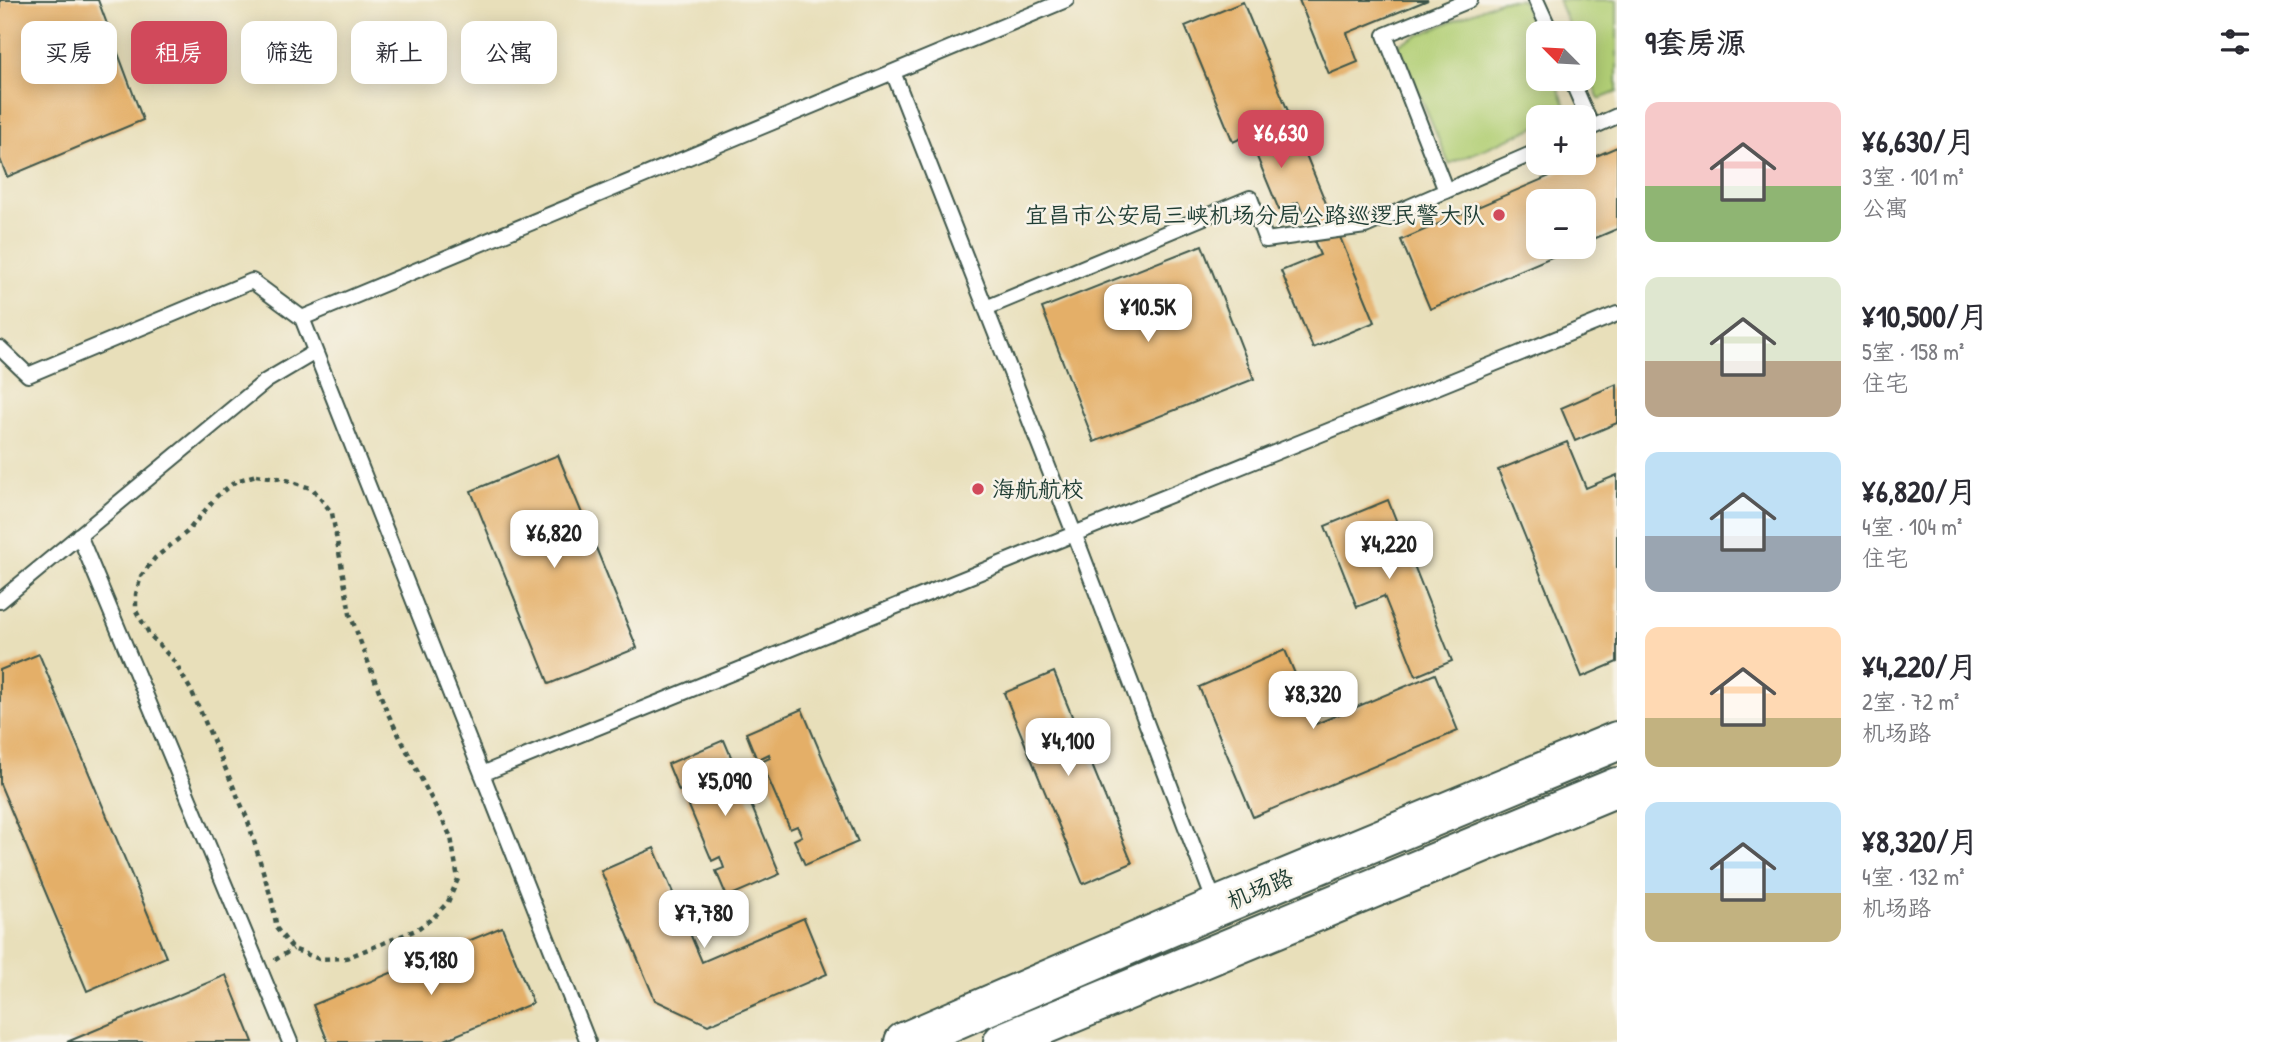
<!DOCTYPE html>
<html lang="zh">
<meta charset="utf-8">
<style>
:root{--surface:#fff;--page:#f2f2f3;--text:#2b2b33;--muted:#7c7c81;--accent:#d1495b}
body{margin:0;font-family:"Patrick Hand","LXGW WenKai TC",sans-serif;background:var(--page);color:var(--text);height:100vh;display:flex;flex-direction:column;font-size:26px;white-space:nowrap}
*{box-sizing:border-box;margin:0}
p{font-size:23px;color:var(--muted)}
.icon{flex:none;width:38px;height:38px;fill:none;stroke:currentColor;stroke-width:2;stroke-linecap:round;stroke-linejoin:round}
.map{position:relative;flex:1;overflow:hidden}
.details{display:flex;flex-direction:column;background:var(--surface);width:665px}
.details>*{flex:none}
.hud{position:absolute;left:21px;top:21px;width:665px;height:63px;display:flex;gap:14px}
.needle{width:46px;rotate:294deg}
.controls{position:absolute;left:1526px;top:21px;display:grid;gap:14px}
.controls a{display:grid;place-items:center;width:70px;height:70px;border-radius:14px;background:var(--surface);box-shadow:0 4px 18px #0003;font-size:35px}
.price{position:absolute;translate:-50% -60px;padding:0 16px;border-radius:14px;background:#fff;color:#222;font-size:23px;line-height:46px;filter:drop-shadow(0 2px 4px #0008)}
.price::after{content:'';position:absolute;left:50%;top:42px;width:21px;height:16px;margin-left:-10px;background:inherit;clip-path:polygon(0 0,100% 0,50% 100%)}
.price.current{background:var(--accent);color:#fff}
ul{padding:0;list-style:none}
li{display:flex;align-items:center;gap:21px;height:175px;padding:0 28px}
li span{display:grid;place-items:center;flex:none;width:196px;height:140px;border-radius:14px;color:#555}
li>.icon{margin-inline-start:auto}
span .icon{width:84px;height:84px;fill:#fffc;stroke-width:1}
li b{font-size:30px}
h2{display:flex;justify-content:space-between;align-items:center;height:84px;padding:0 28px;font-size:30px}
.chip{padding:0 24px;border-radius:14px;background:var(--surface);box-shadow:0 4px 18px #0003;font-size:24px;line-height:63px}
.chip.current{background:var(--accent);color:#fff}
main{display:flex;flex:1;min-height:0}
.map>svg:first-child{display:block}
.green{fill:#b2cf76;stroke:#688655;stroke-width:2}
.building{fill:#e4af67}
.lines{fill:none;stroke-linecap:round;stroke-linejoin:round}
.service-casing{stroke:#3d5548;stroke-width:18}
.primary-casing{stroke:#3d5548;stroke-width:42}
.path{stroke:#3d5548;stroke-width:4.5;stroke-dasharray:5 5;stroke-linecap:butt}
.service{stroke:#fff;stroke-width:14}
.primary{stroke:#fff;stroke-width:38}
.poi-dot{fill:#d1495b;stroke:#f7f3e8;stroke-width:2.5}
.labels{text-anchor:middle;stroke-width:5;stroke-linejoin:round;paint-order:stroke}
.poi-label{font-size:23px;fill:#1f3d34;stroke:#f7f3e8;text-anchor:end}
.street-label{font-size:23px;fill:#1f3d34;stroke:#f7f3e8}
</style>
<main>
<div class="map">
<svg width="1617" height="1042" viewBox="0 0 1617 1042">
<rect width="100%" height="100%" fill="#f7f3e8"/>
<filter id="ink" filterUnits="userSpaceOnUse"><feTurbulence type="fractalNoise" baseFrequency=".0143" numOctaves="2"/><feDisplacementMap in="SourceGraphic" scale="14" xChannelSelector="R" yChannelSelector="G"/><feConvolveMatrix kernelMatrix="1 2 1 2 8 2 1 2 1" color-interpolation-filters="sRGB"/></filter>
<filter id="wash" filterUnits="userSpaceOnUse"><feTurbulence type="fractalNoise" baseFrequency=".00686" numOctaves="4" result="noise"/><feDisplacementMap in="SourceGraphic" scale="28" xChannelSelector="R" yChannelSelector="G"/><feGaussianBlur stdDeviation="1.57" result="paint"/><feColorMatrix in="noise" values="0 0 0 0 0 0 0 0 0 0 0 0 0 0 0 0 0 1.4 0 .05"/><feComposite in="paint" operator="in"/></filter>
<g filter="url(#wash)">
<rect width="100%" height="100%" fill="#e8dfba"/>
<path class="green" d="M1502 0H1522L1538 40V79H1554L1569 113 1559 117H1538V126L1449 164 1398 44Z
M1558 0H1617V92L1599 99 1584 61V33H1572Z"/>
<g id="blocks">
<path class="building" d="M0 0H98L143 120 7 177 0 159Z
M1299 0H1428L1347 33 1358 62 1329 74Z
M1243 2 1375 322 1313 348 1281 271 1320 255 1298 202 1279 210 1248 135 1233 142 1185 26Z
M1617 147V229L1584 243V201H1538V247H1575L1430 309 1401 240Z
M1202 245 1254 379 1094 442 1042 308Z
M1617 384V423L1575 441 1561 408Z
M1567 442 1586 488 1617 475V662L1582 677 1498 470Z
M558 455 637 648 549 684 471 491Z
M1388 500 1452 661 1416 676 1384 596 1357 607 1325 526Z
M1285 650 1316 724 1435 674 1458 731 1253 817 1199 687Z
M39 654 166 957 87 991 0 784V670Z
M1054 672 1132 863 1083 884 1004 693Z
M802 709 858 842 805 865 794 840 802 836 797 826 790 829 761 762 770 758 769 754 757 760 746 733Z
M724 740 780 874 727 897 716 871 724 868 720 857 712 861 684 794 693 790 691 787 679 791 668 764Z
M654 848 702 962 804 918 827 974 708 1025 655 1000 601 871Z
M502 927 533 1003 440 1042H328L313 1005Z
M226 975 253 1042H67Z"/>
</g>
</g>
<g filter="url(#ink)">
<use href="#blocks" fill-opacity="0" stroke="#3d5548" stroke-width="2"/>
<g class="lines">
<g class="service-casing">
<path id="service" d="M1536 0 1551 33
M893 72 1074 533 1216 906
M1571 79 1592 127
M1586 130 1617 116
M1446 191 1385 35 1470 0
M986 308 1250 198 1266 240 1365 226 1538 151
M302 318 1066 0
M0 348 28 375 252 281 302 318 588 1042
M79 535 290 1042
M0 601 266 381 315 352
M482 774 1617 314"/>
</g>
<g class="primary-casing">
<path id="primary" d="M904 1042 1216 907 1617 741
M1003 1042 1617 787"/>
</g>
<path class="path" d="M256 475 284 479 313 489 332 513 350 614 387 712 451 837 458 879 448 902 434 917 416 930 346 958 319 959 293 949 277 929 272 901 247 818 192 692 174 661 150 635 136 611V594L141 576 155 558 187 532 217 496 236 481Z
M275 960 293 949"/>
<use href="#service" class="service"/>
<use href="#primary" class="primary"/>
</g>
</g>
<g class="poi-dot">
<circle cx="1499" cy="215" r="7"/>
<circle cx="978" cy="489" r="7"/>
</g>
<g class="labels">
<g class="poi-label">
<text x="1485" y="223">宜昌市公安局三峡机场分局公路巡逻民警大队</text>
<text x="992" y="497" text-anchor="start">海航航校</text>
</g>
<g class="street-label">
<text transform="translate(1260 889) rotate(-23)" y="8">机场路</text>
</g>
</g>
</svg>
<div class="controls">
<a><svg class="needle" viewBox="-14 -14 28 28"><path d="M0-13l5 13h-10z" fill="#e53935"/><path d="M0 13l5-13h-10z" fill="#7c7c81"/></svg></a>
<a>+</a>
<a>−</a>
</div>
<b class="price current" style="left:1281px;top:170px">¥6,630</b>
<b class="price" style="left:1148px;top:344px">¥10.5K</b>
<b class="price" style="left:554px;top:570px">¥6,820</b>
<b class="price" style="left:1389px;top:581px">¥4,220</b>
<b class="price" style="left:1313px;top:731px">¥8,320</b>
<b class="price" style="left:1068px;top:778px">¥4,100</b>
<b class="price" style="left:725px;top:818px">¥5,090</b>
<b class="price" style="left:704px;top:950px">¥7,780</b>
<b class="price" style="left:431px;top:997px">¥5,180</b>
<div class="hud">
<a class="chip">买房</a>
<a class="chip current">租房</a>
<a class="chip">筛选</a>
<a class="chip">新上</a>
<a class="chip">公寓</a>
</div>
</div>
<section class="details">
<h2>9套房源<svg class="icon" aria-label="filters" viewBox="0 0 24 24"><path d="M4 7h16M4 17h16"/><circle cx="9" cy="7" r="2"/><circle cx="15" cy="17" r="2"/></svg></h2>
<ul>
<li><span style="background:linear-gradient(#f6c9c9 60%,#8fb573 0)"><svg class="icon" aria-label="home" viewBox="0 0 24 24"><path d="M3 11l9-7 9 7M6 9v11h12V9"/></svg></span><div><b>¥6,630/月</b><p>3室 · 101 m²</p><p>公寓</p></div></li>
<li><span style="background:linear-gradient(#dfe7d0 60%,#b9a48a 0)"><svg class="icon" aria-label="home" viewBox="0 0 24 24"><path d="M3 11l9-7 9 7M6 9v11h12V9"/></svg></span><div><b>¥10,500/月</b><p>5室 · 158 m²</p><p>住宅</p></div></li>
<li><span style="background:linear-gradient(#bfe0f5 60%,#9aa5b1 0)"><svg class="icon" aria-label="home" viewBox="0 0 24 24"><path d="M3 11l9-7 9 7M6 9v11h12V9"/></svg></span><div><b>¥6,820/月</b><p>4室 · 104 m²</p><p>住宅</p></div></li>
<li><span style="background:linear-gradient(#ffd9b3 65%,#c2b280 0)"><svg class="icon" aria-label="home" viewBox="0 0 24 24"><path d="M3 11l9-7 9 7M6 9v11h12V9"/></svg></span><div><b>¥4,220/月</b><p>2室 · 72 m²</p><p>机场路</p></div></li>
<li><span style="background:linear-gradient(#bfe0f5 65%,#c2b280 0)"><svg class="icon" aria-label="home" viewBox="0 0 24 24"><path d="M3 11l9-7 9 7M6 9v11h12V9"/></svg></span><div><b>¥8,320/月</b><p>4室 · 132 m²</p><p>机场路</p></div></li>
</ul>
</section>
</main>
